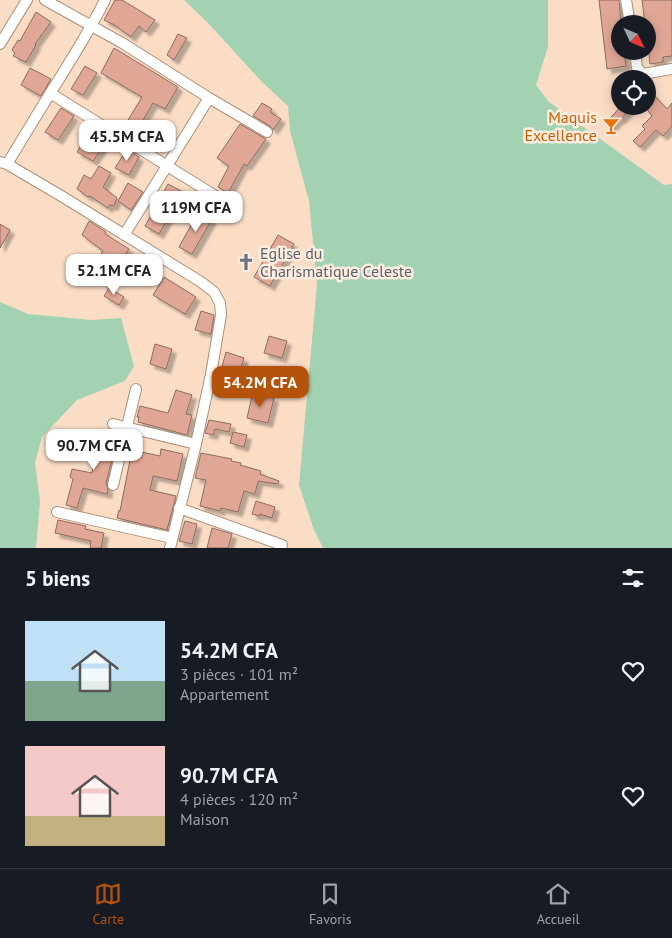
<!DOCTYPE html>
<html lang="fr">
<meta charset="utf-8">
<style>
:root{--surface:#171b24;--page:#20242c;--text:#f1f3f6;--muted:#9ea1a6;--line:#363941;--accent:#b45309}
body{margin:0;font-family:"PT Sans",sans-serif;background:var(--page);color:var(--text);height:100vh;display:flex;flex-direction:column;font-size:19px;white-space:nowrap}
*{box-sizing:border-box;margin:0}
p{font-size:16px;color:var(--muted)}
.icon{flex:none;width:28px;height:28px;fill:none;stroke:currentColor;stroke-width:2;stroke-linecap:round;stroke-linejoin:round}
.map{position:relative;height:548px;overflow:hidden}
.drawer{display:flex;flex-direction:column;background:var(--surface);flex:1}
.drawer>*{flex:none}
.needle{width:32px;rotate:134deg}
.controls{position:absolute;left:611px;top:15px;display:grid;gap:10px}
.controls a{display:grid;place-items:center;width:45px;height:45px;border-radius:50%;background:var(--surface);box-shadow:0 2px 12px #0003;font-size:25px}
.price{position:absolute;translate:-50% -42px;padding:0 11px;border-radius:10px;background:#fff;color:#222;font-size:16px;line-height:32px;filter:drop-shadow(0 1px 2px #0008)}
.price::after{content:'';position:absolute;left:50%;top:30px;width:15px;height:11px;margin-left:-8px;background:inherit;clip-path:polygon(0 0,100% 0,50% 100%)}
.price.on{background:var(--accent);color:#fff}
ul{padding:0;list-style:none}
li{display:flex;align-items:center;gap:15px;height:125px;padding:0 25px}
li span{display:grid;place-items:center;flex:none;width:140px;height:100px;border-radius:0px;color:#555}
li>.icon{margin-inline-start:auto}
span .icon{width:60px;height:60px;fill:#fffc;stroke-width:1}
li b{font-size:21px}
h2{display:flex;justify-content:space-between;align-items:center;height:60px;padding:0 25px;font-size:21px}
.dock{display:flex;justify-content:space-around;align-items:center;height:70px;border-top:1px solid var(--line);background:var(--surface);font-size:14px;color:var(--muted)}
.dock a{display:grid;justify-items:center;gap:2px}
.dock .on{color:var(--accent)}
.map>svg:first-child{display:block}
.green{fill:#a2d2b2}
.building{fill:#e1a796;stroke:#8c6b61;filter:url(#shadow)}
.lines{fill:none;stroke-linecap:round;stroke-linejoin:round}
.minor-casing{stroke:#ab907a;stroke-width:12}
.minor{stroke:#fff;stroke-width:10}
.labels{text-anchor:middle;stroke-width:5;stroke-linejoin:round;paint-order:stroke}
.food-label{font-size:16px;fill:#c56008;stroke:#ffeddf;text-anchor:end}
.worship-label{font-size:16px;fill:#5b616d;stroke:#ffeddf;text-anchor:start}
</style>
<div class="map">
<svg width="672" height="548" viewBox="0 0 672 548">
<defs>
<filter id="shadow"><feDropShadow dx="4.5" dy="4.5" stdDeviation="1" flood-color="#0004"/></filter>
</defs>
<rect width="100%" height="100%" fill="#fbddc6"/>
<path class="green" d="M184 0H548V47L536 85 549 102 664 185 672 184V548H323L314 530 299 485 317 284 309 201 290 131 288 106 261 81 208 23Z
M0 302 28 314 91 320 121 318 134 366 125 381 77 400 42 437 35 463 40 501 36 548H0Z"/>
<path class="building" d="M115 0H122L155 20 146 32 139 26 131 37 113 24H112L104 20Z
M599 0H619L621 24H620V51H624L626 66 607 69Z
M642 0H672V56L663 57V62L650 64 648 46V24H645Z
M36 12 51 22 35 44 36 45 26 62 13 56 15 53 12 50 18 40 20 41Z
M178 34 187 38 174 60 167 55Z
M114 48 178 87 165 109 153 103 136 132 125 125 142 97 101 73Z
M85 66 97 73 83 95 71 89Z
M30 68 51 79 41 96 21 85Z
M648 89 667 109 672 103V126L663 136 656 130 640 147 633 141 645 129 642 126 652 116 648 111Z
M262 103 272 109 270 112 281 119 273 130 270 126 253 116Z
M621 106H633L620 120 619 119 611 128 606 123Z
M61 108 74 116 58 140 45 132Z
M240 124 266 139 247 166 244 164 228 193 218 187 229 166 217 158Z
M92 127 109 138 93 161 77 152Z
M127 149 139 157 129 175 115 168Z
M99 166 111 173 103 187 117 198 114 206 110 205 108 208 90 196 88 197 77 189 84 175 91 179Z
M128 183 143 192 131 210 118 201Z
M168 184 183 192 159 234 145 226Z
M199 211 212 219 192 254 179 247Z
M89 221 106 232 105 234 129 249 113 275 95 264 103 251 82 235Z
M0 224 10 230 0 248Z
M278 235 294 244 270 286 254 277Z
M164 277 196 297 185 314 153 295Z
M109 288 124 297 119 305 104 296Z
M201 311 214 315 211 334 195 330Z
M269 336 287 341 282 358 264 353Z
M155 344 172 349 166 369 150 364Z
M226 352 244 358 239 374 221 370Z
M176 390 192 395 186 414 192 415 187 435 138 422 139 417H137L140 406 168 413Z
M253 392 274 398 268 423 247 418Z
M209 420 231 424 229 432 215 429 213 435 205 433Z
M103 430 118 436 106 483 108 490 107 494 83 488 77 508 66 505 73 479 70 477 72 469 92 473 97 445Z
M233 432 247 435 244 447 230 443Z
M161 449 183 454 177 481 153 476 150 490 176 496 167 530 117 518 119 510 120 511 132 450 160 456Z
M201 453 232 459 231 461 241 463 240 465 261 471 260 474 279 481 278 484 258 481 255 494 244 491 238 512 221 508 220 511 200 506 206 480 195 478Z
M256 501 275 507 272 518 260 514 259 516 252 514Z
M58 520 86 526 85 529 104 533 101 548H90L91 541 55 533Z
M185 521 197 524 192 544 179 541Z
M212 528 232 534 228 548H207Z"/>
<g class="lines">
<g class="minor-casing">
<path id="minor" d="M45 0 124 44 209 98 267 132
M626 0 630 24
M0 44 27 0
M635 51 637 68 643 74 672 69
M50 93 222 200
M0 162 7 164 63 197 201 282 214 292 220 303 221 315 211 374 196 444 170 548
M7 164C22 140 36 116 51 92 70 62 89 32 105 0
M124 235 209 98
M211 374 279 392
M113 424 196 444
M113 485 136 389
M179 508 282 545
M57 512 172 538"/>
</g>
<use href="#minor" class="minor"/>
</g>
<defs>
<g id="bar-bare" transform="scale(1.35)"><path d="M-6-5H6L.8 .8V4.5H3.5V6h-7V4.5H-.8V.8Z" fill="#e8710a" stroke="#ffeddf" stroke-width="2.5" paint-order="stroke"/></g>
<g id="church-bare" transform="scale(1.35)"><path d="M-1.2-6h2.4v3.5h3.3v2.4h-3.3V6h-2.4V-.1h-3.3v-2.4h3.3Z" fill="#6b7280" stroke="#ffeddf" stroke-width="2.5" paint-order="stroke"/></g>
</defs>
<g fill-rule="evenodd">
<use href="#bar-bare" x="611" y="126"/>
<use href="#church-bare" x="246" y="262"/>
</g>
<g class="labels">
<g class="food-label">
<text x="597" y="123">Maquis<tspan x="597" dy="18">Excellence</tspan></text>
</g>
<g class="worship-label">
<text x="260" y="259">Eglise du<tspan x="260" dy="18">Charismatique Celeste</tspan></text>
</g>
</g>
</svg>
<div class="controls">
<a><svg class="needle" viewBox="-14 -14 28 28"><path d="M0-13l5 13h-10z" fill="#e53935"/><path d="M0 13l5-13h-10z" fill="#9ea1a6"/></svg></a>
<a><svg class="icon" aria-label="locate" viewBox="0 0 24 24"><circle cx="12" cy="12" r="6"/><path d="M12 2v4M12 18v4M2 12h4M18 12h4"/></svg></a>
</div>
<b class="price" style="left:127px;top:162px">45.5M CFA</b>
<b class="price" style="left:196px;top:233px">119M CFA</b>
<b class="price" style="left:114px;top:296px">52.1M CFA</b>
<b class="price on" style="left:260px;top:408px">54.2M CFA</b>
<b class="price" style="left:94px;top:471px">90.7M CFA</b>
</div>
<section class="drawer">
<h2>5 biens<svg class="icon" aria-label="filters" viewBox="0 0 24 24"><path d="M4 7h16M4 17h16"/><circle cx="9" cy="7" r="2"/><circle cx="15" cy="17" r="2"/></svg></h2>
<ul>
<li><span style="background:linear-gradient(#bfe0f5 60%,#7fa58c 0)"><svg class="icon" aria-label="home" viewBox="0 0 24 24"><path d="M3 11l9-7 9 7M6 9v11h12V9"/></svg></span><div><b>54.2M CFA</b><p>3 pièces · 101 m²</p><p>Appartement</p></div><svg class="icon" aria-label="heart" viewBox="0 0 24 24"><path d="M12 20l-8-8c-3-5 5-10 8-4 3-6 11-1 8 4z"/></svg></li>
<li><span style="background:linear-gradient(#f6c9c9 70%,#c2b280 0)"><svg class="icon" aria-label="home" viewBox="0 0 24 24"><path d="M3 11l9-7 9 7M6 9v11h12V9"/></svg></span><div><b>90.7M CFA</b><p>4 pièces · 120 m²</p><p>Maison</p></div><svg class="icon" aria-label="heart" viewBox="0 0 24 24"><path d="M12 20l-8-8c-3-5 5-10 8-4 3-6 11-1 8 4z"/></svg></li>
</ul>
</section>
<nav class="dock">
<a class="on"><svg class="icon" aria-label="map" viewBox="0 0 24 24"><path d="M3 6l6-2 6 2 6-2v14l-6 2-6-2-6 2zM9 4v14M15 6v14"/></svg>Carte</a>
<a><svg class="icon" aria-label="saved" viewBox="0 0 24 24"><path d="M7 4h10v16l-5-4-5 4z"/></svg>Favoris</a>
<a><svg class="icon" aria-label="home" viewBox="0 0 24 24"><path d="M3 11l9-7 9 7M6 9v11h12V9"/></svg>Accueil</a>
</nav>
